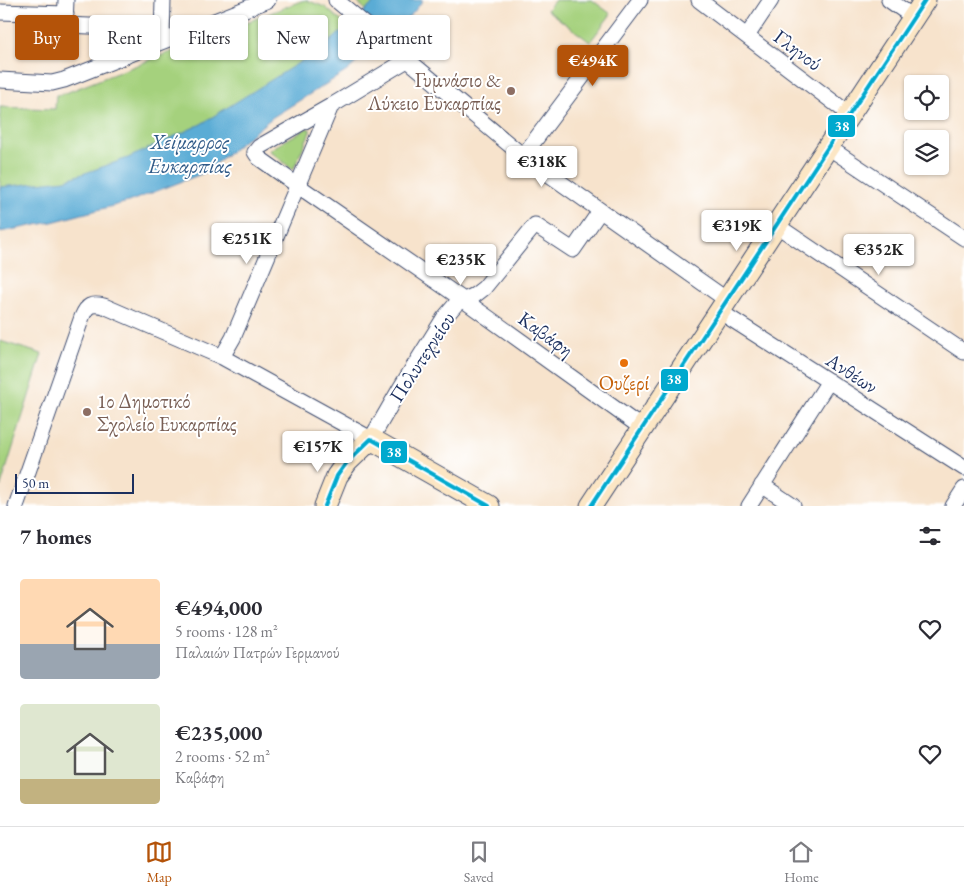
<!DOCTYPE html>
<meta charset="utf-8">
<style>
:root{--surface:#fff;--page:#f7f7f7;--text:#2b2b33;--muted:#7c7c81;--line:#e1e1e2;--accent:#b45309}
body{margin:0;font-family:"EB Garamond",serif;background:var(--page);color:var(--text);height:100vh;display:flex;flex-direction:column;font-size:19px;white-space:nowrap}
*{box-sizing:border-box;margin:0}
p{font-size:16px;color:var(--muted)}
.icon{flex:none;width:28px;height:28px;fill:none;stroke:currentColor;stroke-width:2;stroke-linecap:round;stroke-linejoin:round}
.map{position:relative;height:506px;overflow:hidden}
.side{display:flex;flex-direction:column;background:var(--surface);flex:1}
.side>*{flex:none}
.guide{position:absolute;left:15px;top:15px;width:500px;height:45px;display:flex;gap:10px}
.fabs{position:absolute;left:904px;top:75px;display:grid;gap:10px}
.fabs a{display:grid;place-items:center;width:45px;height:45px;border-radius:5px;background:var(--surface);box-shadow:0 1px 4px #0004;font-size:25px}
.scale{position:absolute;left:15px;bottom:12px;width:119px;box-sizing:border-box;padding-left:5px;border:2px solid #1b2f5e;border-top:0;font-size:14px;line-height:18px;white-space:nowrap;color:#1b2f5e;-webkit-text-stroke:4px #fff;paint-order:stroke}
.price{position:absolute;translate:-50% -42px;padding:0 11px;border-radius:5px;background:#fff;color:#222;font-size:16px;line-height:32px;filter:drop-shadow(0 1px 2px #0008)}
.price::after{content:'';position:absolute;left:50%;top:30px;width:15px;height:11px;margin-left:-8px;background:inherit;clip-path:polygon(0 0,100% 0,50% 100%)}
.price.on{background:var(--accent);color:#fff}
ul{padding:0;list-style:none}
li{display:flex;align-items:center;gap:15px;height:125px;padding:0 20px}
li span{display:grid;place-items:center;flex:none;width:140px;height:100px;border-radius:5px;color:#555}
li>.icon{margin-inline-start:auto}
span .icon{width:60px;height:60px;fill:#fffc;stroke-width:1}
li b{font-size:21px}
h2{display:flex;justify-content:space-between;align-items:center;height:60px;padding:0 20px;font-size:21px}
.chip{padding:0 18px;border-radius:5px;background:var(--surface);box-shadow:0 1px 4px #0004;font-size:18px;line-height:45px}
.chip.on{background:var(--accent);color:#fff}
.dock{display:flex;justify-content:space-around;align-items:center;height:70px;border-top:1px solid var(--line);background:var(--surface);font-size:14px;color:var(--muted)}
.dock a{display:grid;justify-items:center;gap:2px}
.dock .on{color:var(--accent)}
.map>svg:first-child{display:block}
.green{fill:#a5d17d;stroke:#60806e}
.water{fill:#5aacd5;stroke:#3a6e9a}
.lines{fill:none;stroke-linecap:round;stroke-linejoin:round}
.minor-casing{stroke:#3c4a6e;stroke-width:17}
.secondary-casing{stroke:#3c4a6e;stroke-width:23}
.minor{stroke:#fff;stroke-width:15}
.secondary{stroke:#fce6c4;stroke-width:21}
.bus-1-casing{stroke:#fff;stroke-width:8}
.bus-1{stroke:#00a9ce;stroke-width:4}
.education-dot{fill:#8d6e63;stroke:#fff;stroke-width:2}
.food-dot{fill:#e8710a;stroke:#fff;stroke-width:2}
.labels{text-anchor:middle;stroke-width:4;stroke-linejoin:round;paint-order:stroke}
.street-label{font-size:20px;fill:#1b2f5e;stroke:#fff}
.education-label{font-size:20px;fill:#785e54;stroke:#fff;text-anchor:end}
.food-label{font-size:20px;fill:#c56008;stroke:#fff}
.water-label{font-size:21px;font-style:italic;fill:#315b88;stroke:#fff}
.line-badge{stroke:#fff;stroke-width:2}
.badge-label{font-size:14px;text-anchor:middle;font-weight:bold;fill:#fff}
</style>
<div class="map">
<svg width="964" height="506" viewBox="0 0 964 506">
<rect width="100%" height="100%" fill="#fff"/>
<filter id="ink" filterUnits="userSpaceOnUse"><feTurbulence type="fractalNoise" baseFrequency=".02" numOctaves="2"/><feDisplacementMap in="SourceGraphic" scale="10" xChannelSelector="R" yChannelSelector="G"/><feConvolveMatrix kernelMatrix="1 2 1 2 8 2 1 2 1" color-interpolation-filters="sRGB"/></filter>
<filter id="wash" filterUnits="userSpaceOnUse"><feTurbulence type="fractalNoise" baseFrequency=".0096" numOctaves="4" result="noise"/><feDisplacementMap in="SourceGraphic" scale="20" xChannelSelector="R" yChannelSelector="G"/><feGaussianBlur stdDeviation="1.12" result="paint"/><feColorMatrix in="noise" values="0 0 0 0 0 0 0 0 0 0 0 0 0 0 0 0 0 1.4 0 .05"/><feComposite in="paint" operator="in"/></filter>
<g filter="url(#wash)">
<rect width="100%" height="100%" fill="#f7e3cc"/>
<path class="green" d="M306 0 325 7 363 40 143 173 0 194V107L55 109 56 95 63 94 301 1Z
M355 0H377L366 10Z
M555 0H592L611 14 590 42 547 10Z
M307 128 310 129V132L293 170 270 151 271 149Z
M0 341 42 354 0 489Z"/>
<path class="water" d="M377 0H423L413 13 347 71 273 117 204 173 128 202 52 222 0 232V187L65 180 128 158 201 124 324 47Z"/>
</g>
<g filter="url(#ink)">
<g class="lines">
<g class="minor-casing">
<path id="minor" d="M66 0 65 25 162 29
M336 0 523 156 727 300
M699 0 849 114
M889 0 913 17
M0 12 66 14
M747 36 771 0
M162 38 163 0
M407 60 331 106 259 147 255 152 259 158 297 185 465 301 642 428
M0 80 52 83 64 80 268 0
M828 147 964 238
M523 156 640 0
M776 225 964 352
M719 311 964 468
M222 357 233 338 331 106
M762 485 793 506
M16 506 82 317C87 305 91 303 104 306L222 357 371 439 401 387 444 318 456 304 475 295 484 288 535 225 573 250 600 211
M749 506 829 381
M953 506 964 489"/>
</g>
<g class="secondary-casing">
<path id="secondary" d="M325 506 337 476 347 462 371 439 489 506
M591 506 925 0"/>
</g>
<use href="#minor" class="minor"/>
<use href="#secondary" class="secondary"/>
<g class="bus-1-casing">
<path id="bus-1" d="M325 506 337 476 347 462 371 439 489 506
M591 506 925 0"/>
</g>
<use href="#bus-1" class="bus-1"/>
</g>
</g>
<g class="education-dot">
<circle cx="511" cy="91" r="5"/>
<circle cx="87" cy="412" r="5"/>
</g>
<circle class="food-dot" cx="624" cy="363" r="5"/>
<g class="labels">
<g class="street-label">
<text transform="translate(798 50) rotate(37)" y="7">Γληνού</text>
<text transform="translate(546 334) rotate(36)" y="7">Καβάφη</text>
<text transform="translate(422 357) rotate(-57)" y="7">Πολυτεχνείου</text>
<text transform="translate(852 373) rotate(33)" y="7">Ανθέων</text>
</g>
<g class="education-label">
<text x="501" y="87">Γυμνάσιο &amp;<tspan x="501" dy="23">Λύκειο Ευκαρπίας</tspan></text>
<text x="97" y="408" text-anchor="start">1ο Δημοτικό<tspan x="97" dy="23">Σχολείο Ευκαρπίας</tspan></text>
</g>
<g class="food-label">
<text x="624" y="390">Ουζερί</text>
</g>
<g class="water-label">
<text x="190" y="149">Χείμαρρος<tspan x="190" dy="24">Ευκαρπίας</tspan></text>
</g>
</g>
<g class="line-badge">
<rect x="827" y="114" width="29" height="24" rx="5" fill="#00a9ce"/>
<rect x="660" y="368" width="29" height="24" rx="5" fill="#00a9ce"/>
<rect x="380" y="440" width="28" height="24" rx="5" fill="#00a9ce"/>
</g>
<g class="badge-label">
<text x="842" y="131">38</text>
<text x="674" y="384">38</text>
<text x="394" y="457">38</text>
</g>
</svg>
<div class="fabs">
<a><svg class="icon" aria-label="locate" viewBox="0 0 24 24"><circle cx="12" cy="12" r="6"/><path d="M12 2v4M12 18v4M2 12h4M18 12h4"/></svg></a>
<a><svg class="icon" aria-label="layers" viewBox="0 0 24 24"><path d="M12 4l9 5-9 5-9-5zM3 14l9 5 9-5"/></svg></a>
</div>
<div class="scale">50 m</div>
<b class="price on" style="left:593px;top:87px">€494K</b>
<b class="price" style="left:542px;top:188px">€318K</b>
<b class="price" style="left:737px;top:252px">€319K</b>
<b class="price" style="left:247px;top:265px">€251K</b>
<b class="price" style="left:879px;top:276px">€352K</b>
<b class="price" style="left:461px;top:286px">€235K</b>
<b class="price" style="left:318px;top:473px">€157K</b>
<div class="guide">
<a class="chip on">Buy</a>
<a class="chip">Rent</a>
<a class="chip">Filters</a>
<a class="chip">New</a>
<a class="chip">Apartment</a>
</div>
</div>
<section class="side">
<h2>7 homes<svg class="icon" aria-label="filters" viewBox="0 0 24 24"><path d="M4 7h16M4 17h16"/><circle cx="9" cy="7" r="2"/><circle cx="15" cy="17" r="2"/></svg></h2>
<ul>
<li><span style="background:linear-gradient(#ffd9b3 65%,#9aa5b1 0)"><svg class="icon" aria-label="home" viewBox="0 0 24 24"><path d="M3 11l9-7 9 7M6 9v11h12V9"/></svg></span><div><b>€494,000</b><p>5 rooms · 128 m²</p><p>Παλαιών Πατρών Γερμανού</p></div><svg class="icon" aria-label="heart" viewBox="0 0 24 24"><path d="M12 20l-8-8c-3-5 5-10 8-4 3-6 11-1 8 4z"/></svg></li>
<li><span style="background:linear-gradient(#dfe7d0 75%,#c2b280 0)"><svg class="icon" aria-label="home" viewBox="0 0 24 24"><path d="M3 11l9-7 9 7M6 9v11h12V9"/></svg></span><div><b>€235,000</b><p>2 rooms · 52 m²</p><p>Καβάφη</p></div><svg class="icon" aria-label="heart" viewBox="0 0 24 24"><path d="M12 20l-8-8c-3-5 5-10 8-4 3-6 11-1 8 4z"/></svg></li>
</ul>
</section>
<nav class="dock">
<a class="on"><svg class="icon" aria-label="map" viewBox="0 0 24 24"><path d="M3 6l6-2 6 2 6-2v14l-6 2-6-2-6 2zM9 4v14M15 6v14"/></svg>Map</a>
<a><svg class="icon" aria-label="saved" viewBox="0 0 24 24"><path d="M7 4h10v16l-5-4-5 4z"/></svg>Saved</a>
<a><svg class="icon" aria-label="home" viewBox="0 0 24 24"><path d="M3 11l9-7 9 7M6 9v11h12V9"/></svg>Home</a>
</nav>
